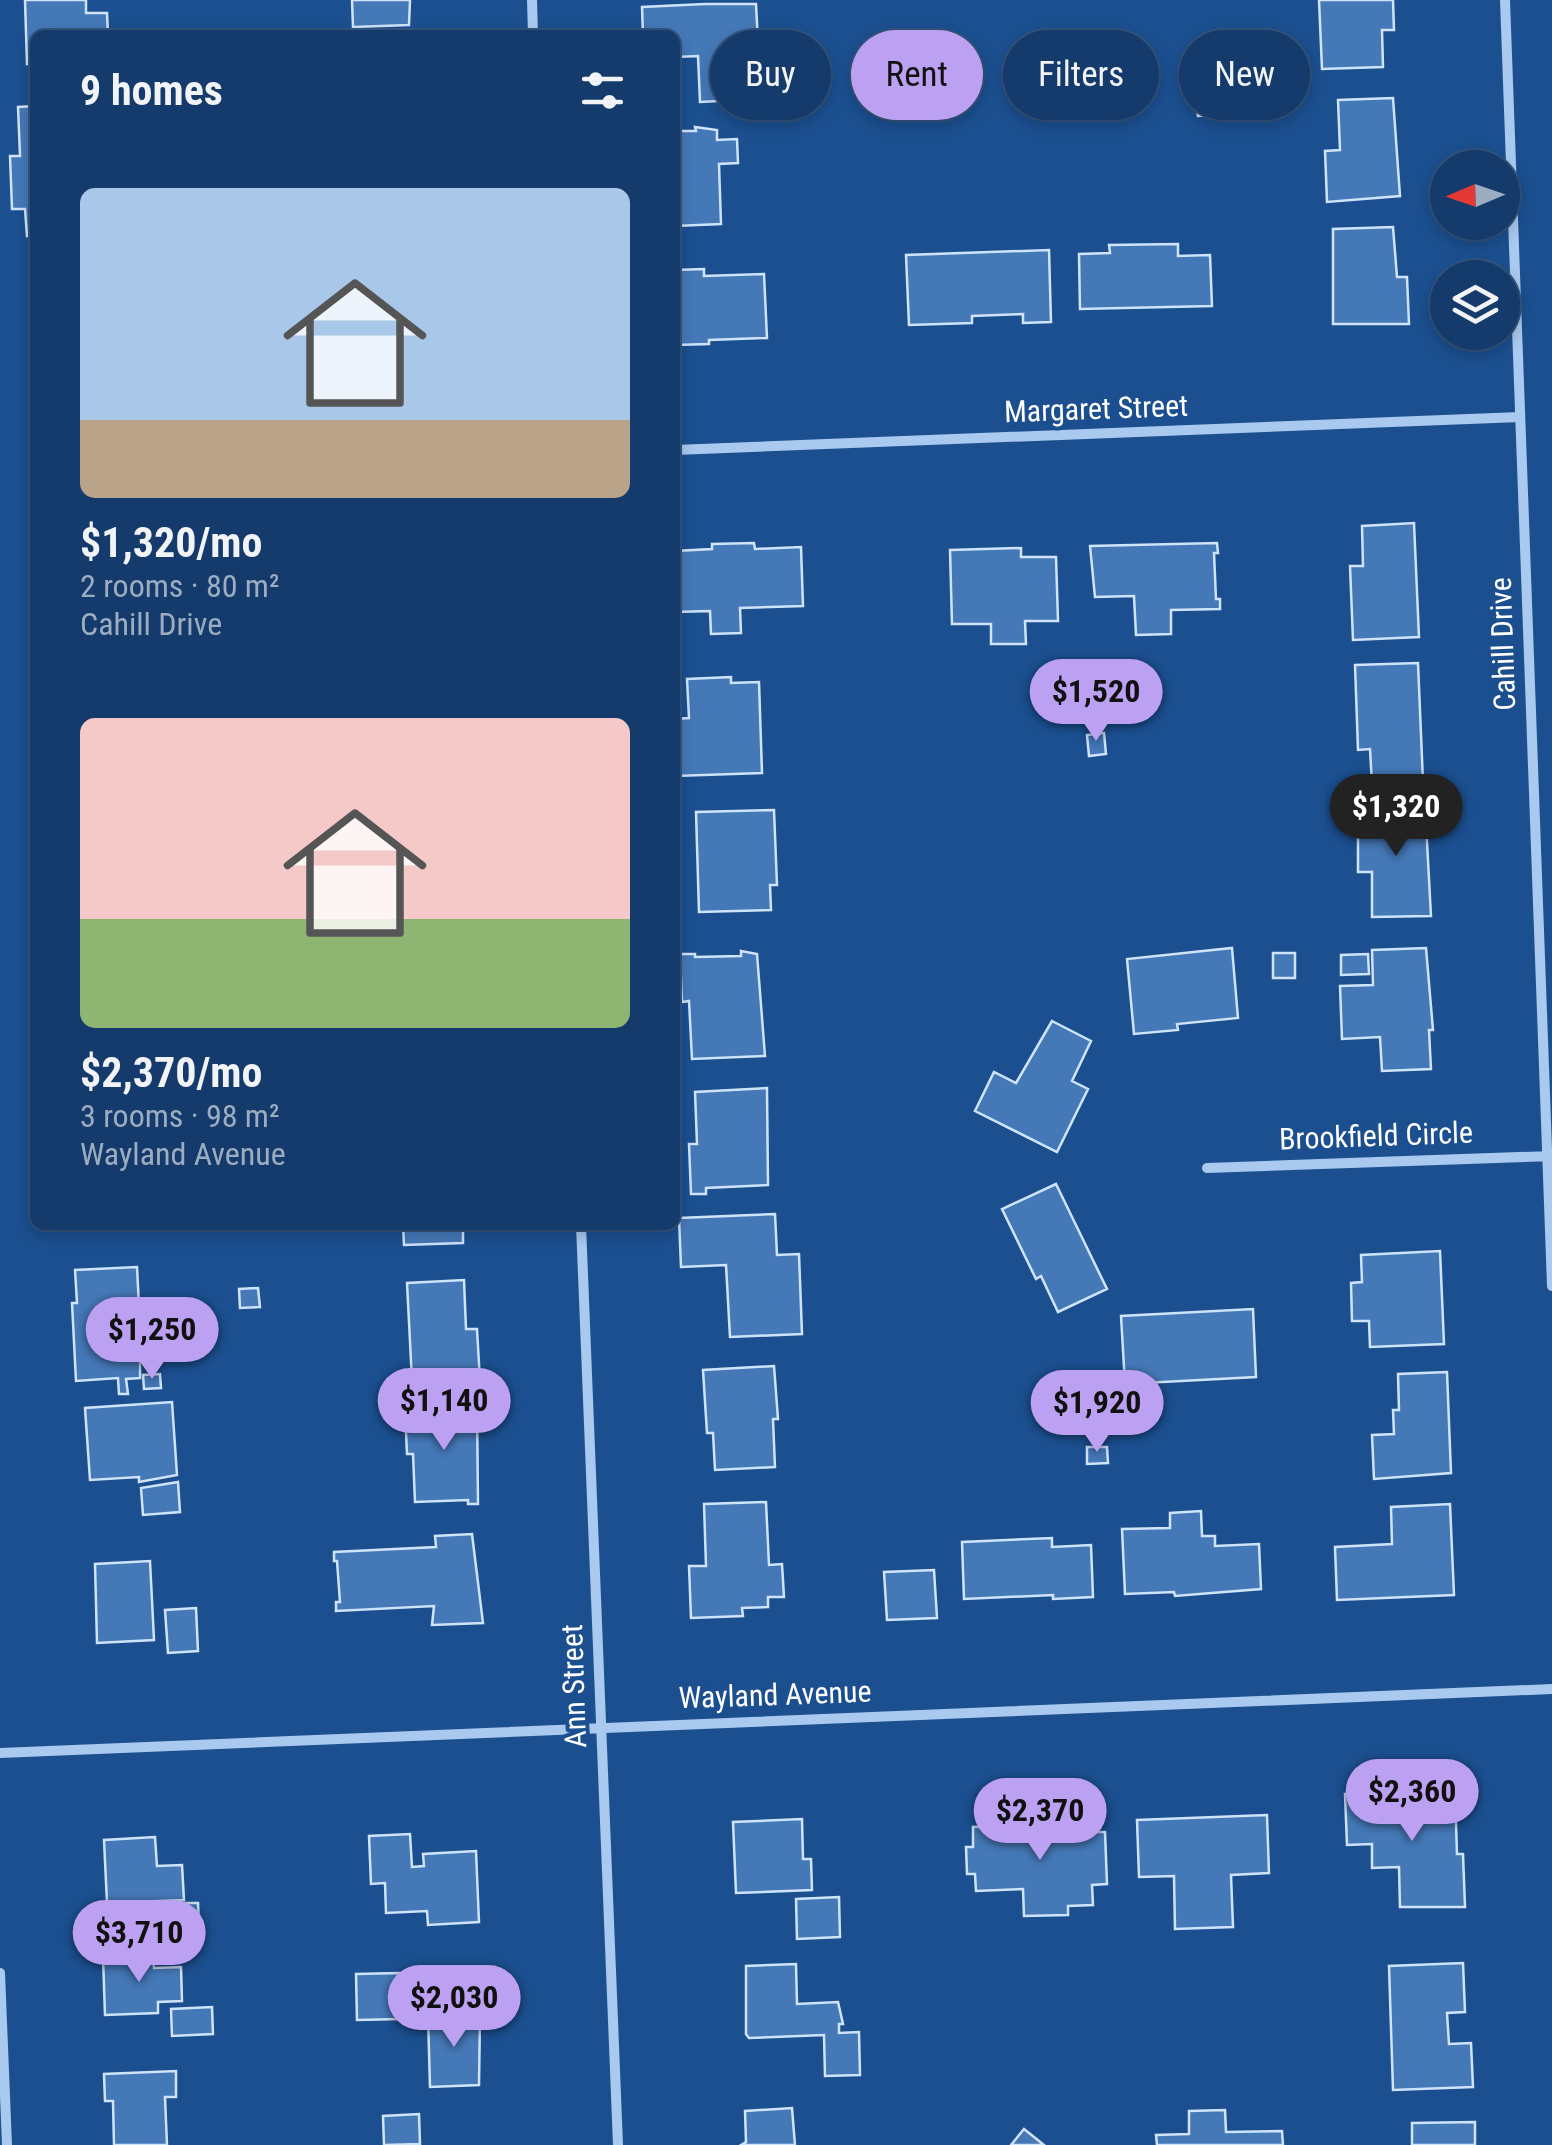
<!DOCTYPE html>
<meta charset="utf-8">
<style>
:root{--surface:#143b6b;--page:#1d4271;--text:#f1f3f6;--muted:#9dadc1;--line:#33557e;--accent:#bca0f2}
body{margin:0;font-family:"Roboto Condensed",sans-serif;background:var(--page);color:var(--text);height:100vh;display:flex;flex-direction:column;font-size:38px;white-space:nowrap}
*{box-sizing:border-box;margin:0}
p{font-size:32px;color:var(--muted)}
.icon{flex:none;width:55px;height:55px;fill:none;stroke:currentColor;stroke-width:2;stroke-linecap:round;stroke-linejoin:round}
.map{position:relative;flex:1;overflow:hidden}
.sheet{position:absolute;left:30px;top:30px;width:650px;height:1200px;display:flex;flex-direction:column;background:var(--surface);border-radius:15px;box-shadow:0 5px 15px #0003,0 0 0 2px var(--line)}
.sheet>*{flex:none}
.top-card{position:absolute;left:710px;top:30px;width:690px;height:90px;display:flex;gap:20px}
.needle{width:65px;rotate:268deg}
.tools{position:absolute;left:1430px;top:150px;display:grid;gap:20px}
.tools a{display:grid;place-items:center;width:90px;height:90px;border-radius:50%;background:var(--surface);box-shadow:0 5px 15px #0003,0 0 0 2px var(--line);font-size:50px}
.price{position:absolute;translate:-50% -85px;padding:0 22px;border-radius:35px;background:var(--accent);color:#111;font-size:32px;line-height:65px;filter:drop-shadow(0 2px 5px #0008)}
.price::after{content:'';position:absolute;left:50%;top:60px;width:30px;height:22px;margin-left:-15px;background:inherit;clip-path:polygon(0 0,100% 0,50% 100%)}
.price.current{background:#222;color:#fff}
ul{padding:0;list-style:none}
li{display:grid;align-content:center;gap:20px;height:530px;padding:0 50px}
li span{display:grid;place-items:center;height:310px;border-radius:15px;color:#555}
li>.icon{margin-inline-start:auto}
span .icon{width:180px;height:180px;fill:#fffc;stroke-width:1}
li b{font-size:42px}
h2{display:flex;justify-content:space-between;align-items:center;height:120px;padding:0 50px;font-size:42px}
.tag{padding:0 35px;border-radius:45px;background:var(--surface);box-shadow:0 5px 15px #0003,0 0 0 2px var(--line);font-size:35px;line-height:90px}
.tag.current{background:var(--accent);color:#111}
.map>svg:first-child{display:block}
.building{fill:#4478b7;stroke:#cfe3fa;stroke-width:2.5}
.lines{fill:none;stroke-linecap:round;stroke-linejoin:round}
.street{stroke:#a9c9ee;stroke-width:10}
.labels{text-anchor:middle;stroke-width:8;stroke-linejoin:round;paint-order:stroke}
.street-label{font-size:30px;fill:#fff;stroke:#1b4f8f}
</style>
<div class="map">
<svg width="1552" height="2145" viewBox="0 0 1552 2145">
<rect width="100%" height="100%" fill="#1b4f8f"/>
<path class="building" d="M25 0H86V13H107L108 35H35V63L27 64Z
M352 0H410L409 25 353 27Z
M1319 0H1393L1394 30H1382L1383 67 1322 69Z
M705 4H756L761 99 700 102 698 56 675 57V35H643L642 7Z
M1211 95 1212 115 1198 116 1196 96Z
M1393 98 1400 196 1327 202 1325 151 1340 150 1338 100Z
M35 106V235L27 236 25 209H12L10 156H20L18 107Z
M695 127 717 130V140L737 139 738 163 719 164 721 224 675 226V131H696Z
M1393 227 1397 277H1407L1409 324H1333V229Z
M1178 244V256L1210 255 1212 306 1080 309 1079 254 1110 253 1109 245Z
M1049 250 1051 322 1023 323V314L972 316V323L909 325 906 255Z
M704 269V276L764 274 767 338 709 340V344L675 345V270Z
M1414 523 1419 637 1353 640 1350 566H1363L1362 526Z
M754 543 755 549 801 547 803 606 740 608 741 633 711 634 710 611 675 612V551L712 549V544Z
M1217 543 1218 553H1214L1216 599H1220V609L1171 610V634L1136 635 1134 596 1095 597 1090 546Z
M1021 548V557H1056L1058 621H1025L1026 644H991V624H952L950 550Z
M1418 663 1423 782 1372 784 1370 749 1358 750 1355 665Z
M731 677V683L759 682 762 773 675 776V719L689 718 687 679Z
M1104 733 1106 754 1089 756 1087 735Z
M1425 805 1431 916 1372 917V872H1358V807Z
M774 810 777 885H770L771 910 699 912 696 812Z
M1232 948 1238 1018 1177 1024 1178 1030 1134 1034 1127 959Z
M1426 948 1433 1030H1429L1431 1069 1382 1071 1380 1037 1342 1039 1340 986 1373 985 1372 950Z
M741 951 757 954 765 1056 692 1059 689 1001 682 1002 680 954H695V957L741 956Z
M1273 953H1295V978H1273Z
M1368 954 1369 974 1341 975V955Z
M1052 1021 1091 1041 1072 1081 1088 1089 1057 1152 975 1111 994 1072 1016 1083Z
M767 1088 768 1185 706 1188V1194H691L689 1144H697L695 1092Z
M1056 1184 1107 1289 1058 1312 1041 1276 1036 1279 1002 1209Z
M775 1214 777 1255 799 1254 802 1334 730 1337 726 1265 681 1267 679 1218Z
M403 1225H463V1243L404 1245Z
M1440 1251 1444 1344 1370 1347 1369 1321H1352L1351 1283 1362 1282 1361 1255Z
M137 1267 139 1306 159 1305 162 1352H140V1378L126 1379 128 1394H119L118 1378 76 1381 72 1303H77L75 1270Z
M464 1280 466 1329H477L480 1381H467V1378L412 1381 407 1283Z
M258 1288 260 1307 240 1308 239 1289Z
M1253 1309 1256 1377 1125 1384 1121 1316Z
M774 1366 778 1419H773L775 1467 715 1470 713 1433H707L703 1370Z
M1447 1372 1451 1473 1374 1479 1372 1435 1394 1434 1393 1410H1399L1398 1374Z
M160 1374 161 1388 144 1389 143 1375Z
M172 1402 177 1475 139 1482V1477L90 1480 85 1408Z
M468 1402H477L478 1504H468V1500L415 1502 413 1454H407L405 1410H417L416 1404 427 1403V1409L468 1407Z
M1087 1447H1107L1108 1463 1087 1464Z
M178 1482 180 1512 143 1515 141 1488Z
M766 1502 769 1565 782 1564 784 1597H768V1607L742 1608 743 1616 691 1618 689 1566H706L704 1504Z
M1450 1504 1454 1595 1337 1600 1335 1547 1392 1544 1391 1507Z
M1201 1511 1202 1536H1215V1546L1259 1544 1261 1589 1175 1596 1174 1592 1125 1594 1122 1529 1170 1528V1513Z
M472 1534 483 1623 432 1625 434 1606 336 1611V1602H340L337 1561H334V1552L436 1547 435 1536Z
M1052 1538V1547L1091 1545 1093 1597 1053 1599V1595L964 1599 962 1542Z
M150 1561 154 1640 97 1643 95 1564Z
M934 1570 937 1618 887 1620 884 1572Z
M196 1608 198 1651 168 1653 165 1610Z
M1403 1792V1795L1455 1793 1457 1854H1463L1465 1907H1400L1399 1867 1372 1868V1844L1347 1845 1345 1794Z
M1267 1815 1269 1873 1231 1875 1233 1927 1175 1929 1174 1876 1139 1877 1137 1820Z
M1025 1816 1026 1824 1092 1821 1093 1832H1105L1107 1884 1092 1885 1093 1905 1068 1906V1915L1024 1916 1023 1889 976 1891 975 1874H967L966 1847H973V1827L998 1826V1817Z
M802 1819 803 1859H811L812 1890 736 1893 733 1822Z
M410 1834 412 1867 424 1866 423 1854 476 1851 479 1922 428 1925 427 1911 386 1913 385 1883 371 1884 369 1836Z
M155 1837 157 1866 182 1865 184 1900 107 1903 104 1840Z
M839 1897 840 1937 797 1939 796 1899Z
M169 1903H198L199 1926 170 1927Z
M153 1954 154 1968 181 1967 182 2001 158 2002V2013L105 2015 103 1957Z
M1463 1963 1465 2012 1447 2013 1449 2044 1471 2043 1473 2087 1393 2090 1389 1966Z
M796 1964 797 2004 838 2002 843 2024H839V2033L859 2032 860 2075 825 2076 824 2035 749 2038 746 2034V1966Z
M400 1973 402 2019 357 2020 356 1974Z
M212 2007 213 2034 172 2036 171 2009Z
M480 2014 479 2085 430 2087 428 2016Z
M176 2071V2097H165L167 2145H114L113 2101H105L104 2074Z
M792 2108 795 2145H741L746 2142 745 2111Z
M1225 2110 1226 2132 1282 2131 1283 2145H1157L1156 2135 1189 2134V2111Z
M419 2114 420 2144 384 2145 383 2116Z
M1475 2122V2145H1412V2123Z
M1024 2129 1044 2145H1011Z"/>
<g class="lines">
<path class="street" d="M532 0 533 35
M1505 0 1552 1286
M675 450 1520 417
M1207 1168 1551 1156
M581 1225 618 2145
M0 1753 1552 1689
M0 1973 7 2145"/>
</g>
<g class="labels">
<g class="street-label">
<text transform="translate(1096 409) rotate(-2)" y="10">Margaret Street</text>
<text transform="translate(1503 644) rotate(-92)" y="10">Cahill Drive</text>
<text transform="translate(1376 1136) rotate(-2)" y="10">Brookfield Circle</text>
<text transform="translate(574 1686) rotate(-92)" y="10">Ann Street</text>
<text transform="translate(775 1695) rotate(-2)" y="10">Wayland Avenue</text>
</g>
</g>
</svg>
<div class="tools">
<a><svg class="needle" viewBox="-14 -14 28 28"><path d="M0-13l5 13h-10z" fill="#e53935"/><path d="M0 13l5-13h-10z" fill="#9dadc1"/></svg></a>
<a><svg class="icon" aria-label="layers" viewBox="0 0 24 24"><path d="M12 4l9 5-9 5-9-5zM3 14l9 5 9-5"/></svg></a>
</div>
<b class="price" style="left:1096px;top:744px">$1,520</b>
<b class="price current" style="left:1396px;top:859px">$1,320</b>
<b class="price" style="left:152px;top:1382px">$1,250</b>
<b class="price" style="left:444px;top:1453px">$1,140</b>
<b class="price" style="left:1097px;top:1455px">$1,920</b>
<b class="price" style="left:1412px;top:1844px">$2,360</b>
<b class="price" style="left:1040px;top:1863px">$2,370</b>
<b class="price" style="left:139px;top:1985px">$3,710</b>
<b class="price" style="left:454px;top:2050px">$2,030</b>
<div class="top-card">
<a class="tag">Buy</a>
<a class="tag current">Rent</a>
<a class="tag">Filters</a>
<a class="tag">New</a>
</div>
<section class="sheet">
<h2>9 homes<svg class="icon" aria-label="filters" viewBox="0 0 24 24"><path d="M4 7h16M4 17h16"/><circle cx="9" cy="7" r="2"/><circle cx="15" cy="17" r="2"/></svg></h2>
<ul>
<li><span style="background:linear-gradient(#a9c7e8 75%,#b9a48a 0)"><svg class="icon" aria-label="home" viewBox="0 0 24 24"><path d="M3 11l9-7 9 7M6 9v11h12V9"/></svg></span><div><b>$1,320/mo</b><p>2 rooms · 80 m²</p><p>Cahill Drive</p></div></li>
<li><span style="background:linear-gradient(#f6c9c9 65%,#8fb573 0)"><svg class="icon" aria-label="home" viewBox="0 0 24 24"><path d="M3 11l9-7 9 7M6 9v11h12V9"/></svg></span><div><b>$2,370/mo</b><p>3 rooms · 98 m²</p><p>Wayland Avenue</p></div></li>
</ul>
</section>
</div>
